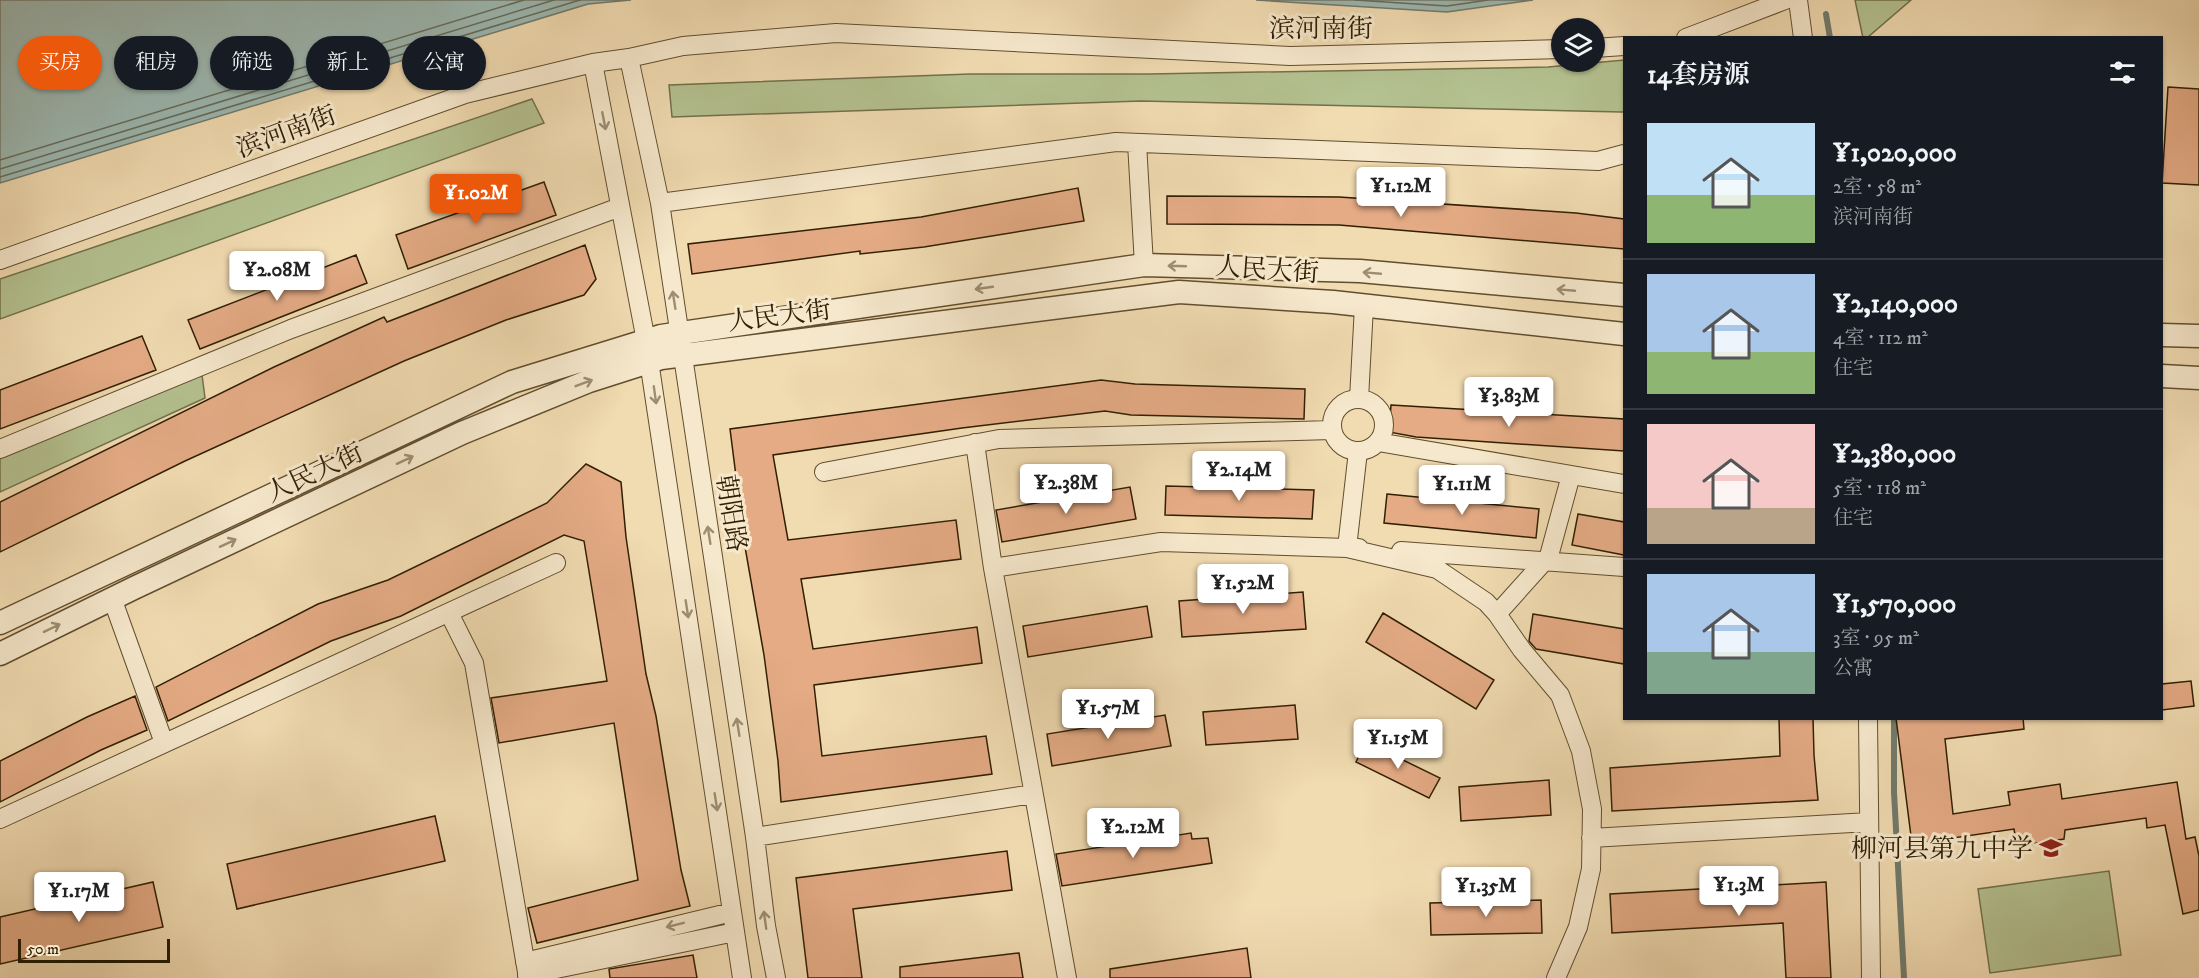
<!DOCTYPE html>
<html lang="zh">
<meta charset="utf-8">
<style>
:root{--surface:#171b24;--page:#242831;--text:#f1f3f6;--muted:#9ea1a6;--line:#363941;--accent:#ea580c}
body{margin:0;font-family:"IM FELL DW Pica","Noto Serif SC",serif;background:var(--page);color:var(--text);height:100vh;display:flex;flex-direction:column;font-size:22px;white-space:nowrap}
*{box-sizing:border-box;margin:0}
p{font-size:20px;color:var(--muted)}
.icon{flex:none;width:33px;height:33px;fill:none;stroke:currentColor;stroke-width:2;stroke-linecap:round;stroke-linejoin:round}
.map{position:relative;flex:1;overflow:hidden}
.sheet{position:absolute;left:1623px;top:36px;width:540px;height:684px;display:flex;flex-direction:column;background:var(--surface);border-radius:0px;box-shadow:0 2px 4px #0004}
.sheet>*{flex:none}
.top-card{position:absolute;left:18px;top:36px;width:570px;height:54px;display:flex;gap:12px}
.buttons{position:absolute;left:1551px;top:18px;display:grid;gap:12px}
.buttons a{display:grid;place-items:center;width:54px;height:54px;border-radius:50%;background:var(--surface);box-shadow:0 2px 4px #0004;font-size:30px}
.scale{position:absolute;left:18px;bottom:15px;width:152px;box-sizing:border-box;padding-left:6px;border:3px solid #311f03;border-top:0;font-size:16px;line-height:21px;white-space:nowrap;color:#311f03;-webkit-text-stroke:4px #f6e8cc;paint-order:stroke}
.price{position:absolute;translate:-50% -51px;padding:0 14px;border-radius:6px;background:#fff;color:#222;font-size:20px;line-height:39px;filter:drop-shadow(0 2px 3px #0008)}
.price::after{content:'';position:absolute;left:50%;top:36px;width:18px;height:14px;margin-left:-9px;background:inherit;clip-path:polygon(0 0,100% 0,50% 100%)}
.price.current{background:var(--accent);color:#fff}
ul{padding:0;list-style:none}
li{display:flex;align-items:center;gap:18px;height:150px;padding:0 24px}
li+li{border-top:2px solid var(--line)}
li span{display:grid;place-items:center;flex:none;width:168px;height:120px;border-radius:0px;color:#555}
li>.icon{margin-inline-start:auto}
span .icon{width:72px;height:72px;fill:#fffc;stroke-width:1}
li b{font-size:26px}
h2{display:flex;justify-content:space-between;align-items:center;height:72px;padding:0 24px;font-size:26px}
.pill{padding:0 21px;border-radius:27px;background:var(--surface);box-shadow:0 2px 4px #0004;font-size:21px;line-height:54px}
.pill.current{background:var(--accent);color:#fff}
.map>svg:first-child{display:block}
.green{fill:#b4c190;stroke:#72704a;stroke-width:1.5}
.water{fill:#9cb9b3;stroke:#717b6d;stroke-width:1.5}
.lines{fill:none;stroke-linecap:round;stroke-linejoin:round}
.shore{stroke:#666c5b;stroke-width:1.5}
.stream{stroke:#717b6d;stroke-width:6}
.building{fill:#e4ab85;stroke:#311f03;stroke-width:1.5}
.minor-casing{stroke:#614e2e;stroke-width:20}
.tertiary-casing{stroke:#614e2e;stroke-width:25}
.minor{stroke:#f6e8cc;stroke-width:18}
.tertiary{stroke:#f6e8cc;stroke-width:22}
.oneway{stroke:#9d8e72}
.labels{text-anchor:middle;stroke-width:6;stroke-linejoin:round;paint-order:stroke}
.street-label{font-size:26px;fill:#311f03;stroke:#f6e8cc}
.poi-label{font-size:26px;fill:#311f03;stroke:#f6e8cc;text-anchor:end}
</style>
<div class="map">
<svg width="2199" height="978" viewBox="0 0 2199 978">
<rect width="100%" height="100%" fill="#f1dbb1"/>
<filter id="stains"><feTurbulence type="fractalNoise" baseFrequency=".00333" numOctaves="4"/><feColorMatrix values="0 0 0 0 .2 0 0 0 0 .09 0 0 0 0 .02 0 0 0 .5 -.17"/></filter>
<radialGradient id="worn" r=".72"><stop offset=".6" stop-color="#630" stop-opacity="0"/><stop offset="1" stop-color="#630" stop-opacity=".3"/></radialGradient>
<path class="green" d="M1855 0H1911L1868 37 1863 38Z
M1624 60V112H1621L1141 101 672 117 669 85 970 74H1149L1548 67Z
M532 99 544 123 0 319V279Z
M202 375 205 398 0 492V457Z
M2109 871 2121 955 1990 973 1978 889Z"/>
<path class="water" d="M0 0H631L588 4 0 183Z
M1256 0H1533L1447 12Z"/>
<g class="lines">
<path class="shore" d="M1355 0 1447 6 1488 0
M0 160 524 0
M0 169 554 0
M0 177 580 0"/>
<path class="stream" d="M1826 14 1830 38
M1894 718V792L1904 978"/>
</g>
<path class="building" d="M2168 87 2199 89V185L2162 183Z
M544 182 556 215 408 269 396 235Z
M1078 188 1084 221 924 247 860 254V251L692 274 688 244 921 217Z
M1167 196 1339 197 1576 213 1624 219V249L1339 225 1167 224Z
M585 245 596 279 584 295 506 320 404 361 185 461 0 552V502L274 367 384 317 387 322Z
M356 255 367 283 200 349 188 320Z
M142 336 156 370 0 429V390Z
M1101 380 1135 384 1305 389 1304 419 1131 415 1105 411 962 428 773 455 788 540 956 520 961 559 801 579 813 649 977 627 982 663 814 685 822 756 986 736 992 774 781 802 778 761 764 655 745 547 730 429Z
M1391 405 1624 419V451L1416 437 1389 432Z
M586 464 621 482 626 537 646 674 656 716 681 870 690 906 537 943 528 908 638 880 614 723 499 743 491 698 607 681 584 541 564 535 401 616 331 641 168 721 156 687 318 604 388 580 547 503Z
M1166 486 1314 490 1312 519 1165 515Z
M1130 487 1136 519 1002 542 996 510Z
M1387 494 1539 509 1536 538 1384 523Z
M1578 514 1624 522V555L1572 545Z
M1303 592 1306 629 1182 637 1179 601Z
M1147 606 1152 637 1028 657 1023 626Z
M1383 613 1494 680 1476 709 1366 642Z
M1533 614 1624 629V664L1536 649 1529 641Z
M2191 681 2194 706 2162 710V684Z
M135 696 147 730 101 750 0 802V761L87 717Z
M1295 705 1298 739 1206 745 1203 712Z
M1165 715 1171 746 1052 766 1047 734Z
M1779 718H1813L1814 755 1818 800 1612 811 1610 768 1780 756Z
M1896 718H2023L2024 729 1945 739 1953 814 2010 805 2008 792 2060 784 2062 799 2177 782 2186 839 2195 837 2199 856V910L2183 914 2165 825 2147 828 2146 818 2065 830 2064 839 2017 846 2014 829 1912 844Z
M1366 742 1440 778 1429 798 1356 762Z
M1549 780 1551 815 1461 821 1459 787Z
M435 816 445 861 237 909 227 864Z
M1191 833 1192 839 1208 838 1212 863 1062 886 1056 854Z
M1007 851 1012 890 853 909 862 978H808L796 878Z
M153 882 163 927 0 964V917Z
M1826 882 1831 978H1786L1783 923 1612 933 1610 894Z
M1541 900 1542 933 1431 935 1430 903Z
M1247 948 1251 978H1110V969Z
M1019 953 1023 978H900V967Z
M693 955 697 978H610L609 969Z"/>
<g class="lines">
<g class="minor-casing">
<path id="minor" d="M1798 0 1803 38
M1686 38 1785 0
M1594 48 1624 46
M629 58 660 203 755 837 766 926 776 978
M593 63 646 341 742 978
M1137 143 1144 265
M660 203 1116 142 1598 161 1624 154
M0 260 465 94 593 63 629 58 683 46 836 33 1290 56 1562 49
M1359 399 1364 306
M1332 425a26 26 0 1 1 52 0a26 26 0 1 1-52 0Z
M1378 442 1624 484
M975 443 993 568 1067 978
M0 449 291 329 620 207
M1358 451 1347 548H1359
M824 472 999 439 1332 430
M1401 551 1624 567
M993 568 1161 542 1347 548 1437 569 1486 602 1497 614 1522 650 1560 695 1581 751 1592 809 1591 869 1578 927 1556 978
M112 598 164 743
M449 613 474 663 528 978
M1497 614 1549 556 1571 475
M1868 718 1871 978
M0 819 556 563
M755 837 1033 794
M1591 838 1869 822
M525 962 732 912
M527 975 735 932"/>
</g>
<g class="tertiary-casing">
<path id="tertiary" d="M2162 335 2199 336
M2162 376 2199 378
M0 623 512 382 661 336 1144 265 1360 271 1624 295
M0 654 134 588 462 433 589 381 661 358 1179 292 1333 302 1624 334"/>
</g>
<use href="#minor" class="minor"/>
<use href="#tertiary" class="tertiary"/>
</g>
<defs><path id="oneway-shaft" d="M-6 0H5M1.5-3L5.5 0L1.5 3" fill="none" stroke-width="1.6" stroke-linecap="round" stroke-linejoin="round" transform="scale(1.5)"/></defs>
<g class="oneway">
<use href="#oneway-shaft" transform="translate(604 121) rotate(79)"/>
<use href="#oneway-shaft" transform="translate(1177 266) rotate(-178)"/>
<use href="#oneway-shaft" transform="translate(1372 273) rotate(-175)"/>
<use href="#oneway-shaft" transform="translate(984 288) rotate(172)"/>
<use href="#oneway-shaft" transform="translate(1566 290) rotate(-175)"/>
<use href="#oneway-shaft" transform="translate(674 300) rotate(-99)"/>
<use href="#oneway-shaft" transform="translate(584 383) rotate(-21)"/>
<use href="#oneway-shaft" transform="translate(655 395) rotate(82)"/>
<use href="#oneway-shaft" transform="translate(405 460) rotate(-25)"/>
<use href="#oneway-shaft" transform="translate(709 535) rotate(-99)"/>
<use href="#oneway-shaft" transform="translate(228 543) rotate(-25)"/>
<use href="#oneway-shaft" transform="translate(687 609) rotate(81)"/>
<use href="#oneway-shaft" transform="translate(52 628) rotate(-26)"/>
<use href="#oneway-shaft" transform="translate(738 727) rotate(-99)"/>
<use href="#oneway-shaft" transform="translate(716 802) rotate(81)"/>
<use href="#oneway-shaft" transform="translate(765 920) rotate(-98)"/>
<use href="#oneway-shaft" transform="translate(675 925) rotate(166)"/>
</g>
<defs>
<g id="school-bare" transform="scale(1.8)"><path d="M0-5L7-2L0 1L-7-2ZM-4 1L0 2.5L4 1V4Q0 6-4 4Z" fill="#8f2418" stroke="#f6e8cc" stroke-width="2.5" paint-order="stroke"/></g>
</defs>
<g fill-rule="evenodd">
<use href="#school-bare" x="2051" y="848"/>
</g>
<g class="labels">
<g class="street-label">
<text x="1321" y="37">滨河南街</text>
<text transform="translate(286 131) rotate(-20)" y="9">滨河南街</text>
<text transform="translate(1267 269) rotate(4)" y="9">人民大街</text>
<text transform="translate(779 315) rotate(-7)" y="9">人民大街</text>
<text transform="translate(314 472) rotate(-25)" y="9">人民大街</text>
<text transform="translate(732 513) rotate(81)" y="9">朝阳路</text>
</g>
<g class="poi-label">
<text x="2033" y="857">柳河县第九中学</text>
</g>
</g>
<rect width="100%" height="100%" filter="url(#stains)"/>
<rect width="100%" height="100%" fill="url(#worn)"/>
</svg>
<div class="buttons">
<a><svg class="icon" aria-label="layers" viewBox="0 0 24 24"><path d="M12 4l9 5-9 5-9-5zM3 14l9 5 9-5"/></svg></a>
</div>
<div class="scale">50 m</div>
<b class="price" style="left:1401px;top:218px">¥1.12M</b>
<b class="price current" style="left:476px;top:225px">¥1.02M</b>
<b class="price" style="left:277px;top:302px">¥2.08M</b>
<b class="price" style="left:1509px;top:428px">¥3.83M</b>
<b class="price" style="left:1239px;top:502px">¥2.14M</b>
<b class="price" style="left:1066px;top:515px">¥2.38M</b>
<b class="price" style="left:1462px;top:516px">¥1.11M</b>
<b class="price" style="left:1243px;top:615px">¥1.52M</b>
<b class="price" style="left:1108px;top:740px">¥1.57M</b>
<b class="price" style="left:1398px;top:770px">¥1.15M</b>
<b class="price" style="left:1133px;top:859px">¥2.12M</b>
<b class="price" style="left:1739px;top:917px">¥1.3M</b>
<b class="price" style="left:1486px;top:918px">¥1.35M</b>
<b class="price" style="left:79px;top:923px">¥1.17M</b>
<div class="top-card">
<a class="pill current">买房</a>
<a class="pill">租房</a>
<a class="pill">筛选</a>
<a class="pill">新上</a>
<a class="pill">公寓</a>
</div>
<section class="sheet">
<h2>14套房源<svg class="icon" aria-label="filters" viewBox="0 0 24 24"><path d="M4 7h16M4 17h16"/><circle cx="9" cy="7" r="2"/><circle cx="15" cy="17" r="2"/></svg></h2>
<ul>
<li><span style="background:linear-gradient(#bfe0f5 60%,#8fb573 0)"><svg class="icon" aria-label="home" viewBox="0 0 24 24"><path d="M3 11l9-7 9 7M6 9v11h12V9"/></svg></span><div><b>¥1,020,000</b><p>2室 · 58 m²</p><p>滨河南街</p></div></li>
<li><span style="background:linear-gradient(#a9c7e8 65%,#8fb573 0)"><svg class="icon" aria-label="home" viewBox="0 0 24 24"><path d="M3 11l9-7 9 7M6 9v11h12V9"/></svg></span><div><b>¥2,140,000</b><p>4室 · 112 m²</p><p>住宅</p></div></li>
<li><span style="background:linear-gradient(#f6c9c9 70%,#b9a48a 0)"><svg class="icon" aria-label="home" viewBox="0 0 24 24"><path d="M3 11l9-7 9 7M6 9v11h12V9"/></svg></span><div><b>¥2,380,000</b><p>5室 · 118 m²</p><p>住宅</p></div></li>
<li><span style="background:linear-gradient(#a9c7e8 65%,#7fa58c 0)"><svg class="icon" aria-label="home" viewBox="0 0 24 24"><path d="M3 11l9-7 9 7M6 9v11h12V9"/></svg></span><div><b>¥1,570,000</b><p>3室 · 95 m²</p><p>公寓</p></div></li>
</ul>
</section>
</div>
